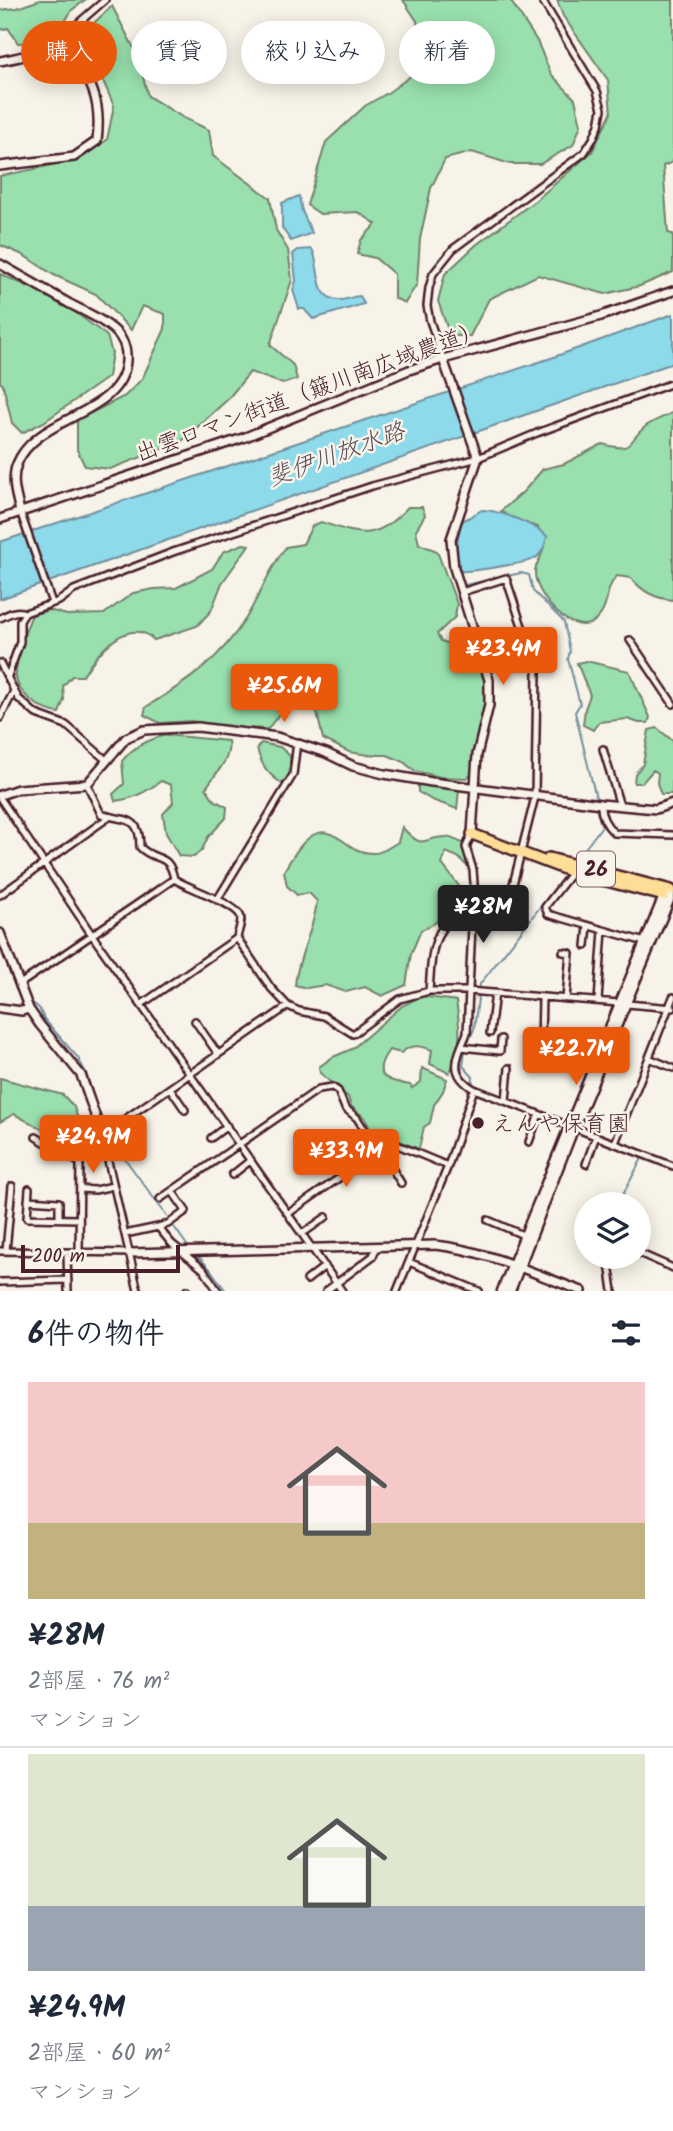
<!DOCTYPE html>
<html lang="ja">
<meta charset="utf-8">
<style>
:root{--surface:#fff;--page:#f2f2f3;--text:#1f2937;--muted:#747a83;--line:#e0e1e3;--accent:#ea580c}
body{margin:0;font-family:Kalam,"Klee One",sans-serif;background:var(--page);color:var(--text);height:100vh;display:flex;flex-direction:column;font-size:26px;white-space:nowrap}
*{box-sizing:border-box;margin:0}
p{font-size:23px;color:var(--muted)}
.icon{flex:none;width:38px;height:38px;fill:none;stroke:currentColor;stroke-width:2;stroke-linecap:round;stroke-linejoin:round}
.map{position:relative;height:1291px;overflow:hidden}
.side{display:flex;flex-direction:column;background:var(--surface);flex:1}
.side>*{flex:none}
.hud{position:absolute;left:21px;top:21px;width:632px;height:63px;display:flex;gap:14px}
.controls{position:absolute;left:574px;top:1192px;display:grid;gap:14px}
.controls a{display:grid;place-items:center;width:77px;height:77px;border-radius:50%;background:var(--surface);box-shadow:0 4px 18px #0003;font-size:35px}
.scale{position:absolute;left:21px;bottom:18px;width:159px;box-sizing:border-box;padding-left:7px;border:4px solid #4a1f2b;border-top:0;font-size:19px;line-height:24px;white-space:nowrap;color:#4a1f2b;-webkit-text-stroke:5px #f7f3e8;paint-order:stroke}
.price{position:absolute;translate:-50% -60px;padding:0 16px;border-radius:7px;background:var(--accent);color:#fff;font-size:23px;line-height:46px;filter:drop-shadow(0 2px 4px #0008)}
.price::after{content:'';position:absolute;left:50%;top:42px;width:21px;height:16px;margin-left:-10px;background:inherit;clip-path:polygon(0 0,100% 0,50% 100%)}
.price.on{background:#222;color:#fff}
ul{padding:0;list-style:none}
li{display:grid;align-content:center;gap:14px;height:371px;padding:0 28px}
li+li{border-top:2px solid var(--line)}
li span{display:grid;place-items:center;height:217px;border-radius:0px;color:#555}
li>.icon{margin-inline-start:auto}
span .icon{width:126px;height:126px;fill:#fffc;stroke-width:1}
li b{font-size:30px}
h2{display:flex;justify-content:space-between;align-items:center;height:84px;padding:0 28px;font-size:30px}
.pill{padding:0 24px;border-radius:32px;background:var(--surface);box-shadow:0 4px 18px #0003;font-size:24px;line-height:63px}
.pill.on{background:var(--accent);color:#fff}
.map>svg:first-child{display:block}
.green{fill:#99e0ae;stroke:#72806c;stroke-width:2}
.water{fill:#8cdaea;stroke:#728f9e;stroke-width:2}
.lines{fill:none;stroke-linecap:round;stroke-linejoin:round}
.stream{stroke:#728f9e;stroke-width:2}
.minor-casing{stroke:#4a1f2b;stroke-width:10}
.tertiary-casing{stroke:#4a1f2b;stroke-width:12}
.secondary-casing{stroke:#4a1f2b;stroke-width:13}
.primary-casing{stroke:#4a1f2b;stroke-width:14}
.minor{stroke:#f7f3e8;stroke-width:5}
.tertiary{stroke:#f7f3e8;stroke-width:7}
.secondary{stroke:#f7f3e8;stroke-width:8}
.primary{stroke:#fedd96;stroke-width:9}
.poi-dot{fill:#4a1f2b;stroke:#f7f3e8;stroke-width:2.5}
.labels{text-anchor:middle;stroke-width:5;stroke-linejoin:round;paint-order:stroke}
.shield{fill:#f7f3e8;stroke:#7e5f64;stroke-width:2}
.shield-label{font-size:21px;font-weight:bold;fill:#4a1f2b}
.street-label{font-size:23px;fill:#4a1f2b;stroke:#f7f3e8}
.poi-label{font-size:23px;fill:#4a1f2b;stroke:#f7f3e8;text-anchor:start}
.water-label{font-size:24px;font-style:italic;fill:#5a4e5b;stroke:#f7f3e8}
</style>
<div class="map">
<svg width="673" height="1291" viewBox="0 0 673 1291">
<rect width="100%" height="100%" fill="#f7f3e8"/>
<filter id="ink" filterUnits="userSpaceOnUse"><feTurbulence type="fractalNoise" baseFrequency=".0143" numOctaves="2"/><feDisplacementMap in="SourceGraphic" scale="14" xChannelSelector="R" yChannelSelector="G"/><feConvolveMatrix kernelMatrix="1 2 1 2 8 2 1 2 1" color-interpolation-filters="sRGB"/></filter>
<g filter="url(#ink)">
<path class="green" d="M40 0H85L72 10 64 23 53 20C46 37 37 43 18 43L8 28 0 30V10L17 8Z
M403 0H510L537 41 551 74 575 99 581 125 573 145 540 164H510L472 152 445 159 431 188 420 239 417 284 405 303 394 298V274L375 258 357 254 361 240 376 224 358 212 320 214 307 205 326 142 365 106 389 92 420 69 417 21Z
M557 0H673V162L663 166 668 233 673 234V272L640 286 605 294 538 275 489 299 470 336H450L438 301 445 274 476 245 536 200 592 152 611 113 608 80 563 16Z
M112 6 137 54 148 96 184 118 209 130 213 156 270 198 276 230 288 250 292 280 270 345 293 365 297 379 283 384 250 372 227 400 181 442 110 469 85 466 77 450V420L125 396 142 379 165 329V314L142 306 131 330 96 294 54 275 23 255 0 245V176C39 168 74 164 107 140L114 106 95 62 79 37Z
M0 274 59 300 107 336 112 353 108 377 44 422 22 433 12 423 3 385 0 382Z
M673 412V600C654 598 643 592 631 578L617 576C604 588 610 607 597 619 575 641 535 596 535 573 534 564 543 557 543 548 543 542 540 534 538 527L511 519 501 511 524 491 543 469 564 464 602 444C636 453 625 443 646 426 654 420 665 417 673 412Z
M408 507H422L425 515 416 530 419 544 437 551 457 604 455 617 437 634 441 641C454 645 470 650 479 661 497 681 477 749 472 774L466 778 441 777 415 771 402 761 387 755H369L349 752 323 739 312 691 299 687 268 729 224 727 192 721 160 723 144 715 146 707C187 682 220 660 246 618 260 595 269 569 286 547L303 544 312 526 321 522C363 536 375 541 408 507Z
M243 544 249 545 222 583 211 611 197 626 154 640C128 615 96 654 83 676H72L63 686 64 700 59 713C42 711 15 693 16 675 16 658 25 630 32 615L49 610 67 615 104 614 133 593 154 589 176 588 212 569 223 552Z
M586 661 629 671 650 717 648 723H639L627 719 599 722 593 730 583 725 585 709 590 695 577 663Z
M657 728 673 741 672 794H661L657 783 658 773 653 770 642 783H634L635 774 643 764 649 730Z
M166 735 228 741C232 760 215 773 206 788L214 800 227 807 226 818 208 837 202 850 194 857 179 856 166 833 163 814 173 803 171 785 161 781C146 792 133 799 115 801L113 794 124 784 122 761C134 746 148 740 166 735Z
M261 743 280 747 290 756V775L287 783H281C267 773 261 765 257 748Z
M418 783 459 790 457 809 432 800 418 792Z
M402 827C425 853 422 836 447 837 452 838 459 842 463 843L468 863 466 865 458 857 446 852 442 864 459 886C457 905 439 924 421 930L411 954 406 985 382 996 365 987 346 992 325 985 307 988 295 985C298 955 314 930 317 901L309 893 297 895 287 886 284 871C292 858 308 827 328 833 344 837 351 853 373 853 381 854 391 846 398 842Z
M421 996 456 1001C460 1026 463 1051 449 1073L430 1064 432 1050C420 1045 411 1044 401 1053L389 1050C370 1076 386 1081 410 1085L412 1088 421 1082 422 1068 447 1079 443 1091 434 1105 430 1123 424 1127 419 1149 370 1129 365 1118 351 1106 348 1097 320 1073 319 1067 333 1057 352 1049 402 1006Z
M0 1078 63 1095 74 1107 84 1137 72 1145 14 1114 0 1122Z"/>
<path class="water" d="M299 196 302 211 312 233 291 241 282 228V203Z
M312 249C321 265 313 298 338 300 344 301 353 296 360 296L364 304 313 319 304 309H299L293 290 296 281 293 254 298 250Z
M673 314V363L0 599V542L551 358Z
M482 510C499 510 534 524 547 536 545 545 543 554 534 559 527 563 465 573 458 571L455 553 461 522Z"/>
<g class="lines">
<path class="stream" d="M507 576 521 573 529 575 533 591 564 622 570 651 568 659 580 704 575 712 597 802
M465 585 498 578
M575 862 602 826 596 808
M0 945 16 990 19 992
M29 1000 39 1008 44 1019 78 1058 86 1073 104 1130 169 1219
M467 1045 474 1029 480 984 565 875
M465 1050 463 1066 473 1077 472 1085
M473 1092 543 1119
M618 1204 641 1160V1157L620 1148
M172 1224 189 1248
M196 1254 210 1269 226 1291
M605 1256 609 1283"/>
<g class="minor-casing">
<path id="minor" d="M60 39 105 0
M443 359 430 321 427 306 429 288 433 274 453 249 584 153 593 139 599 125 602 109 597 91 542 0
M20 511 52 603
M462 592 506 578 537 671 535 797 507 908H472
M0 618C9 614 16 609 25 613L59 601 74 590 173 552 372 486 478 458 537 433 673 383
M630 640 673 704
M0 663 18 698 36 714 66 725 106 760
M8 676 20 642V621L25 613
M0 718 14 691
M603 749 620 806
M87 784 101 814C125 822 140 814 140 847 155 863 169 851 174 879 188 888 232 902 240 915 243 921 238 931 237 938L271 988 288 1006 299 1011 324 1016 353 1034 400 999 429 991H468L619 1003
M0 798 92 935 342 1291
M601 804C600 816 606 825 614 833L673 835
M472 834 466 847 473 870 474 883 467 1033C457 1057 447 1073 474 1089L673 1166
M573 871 545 907 548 914 645 942
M0 895 109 817
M217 900 293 775 297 742
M586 946 588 926
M563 952 570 953 566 999
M20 984 174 879
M429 991C431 968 430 940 447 922 455 914 466 911 471 900
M598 1001 603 930
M142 1004 237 938
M627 1004 673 1008
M195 1021 218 1054
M490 1033 495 993
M541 1044 542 997
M461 1047 500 1051 501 1039
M649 1058 673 1068
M170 1088 185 1110
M506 1101 509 1068
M36 1137 80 1163 79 1253
M211 1138 227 1126
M529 1142 539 1114
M615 1143 673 997
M380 1149 401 1183
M586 1164 596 1136
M232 1175 251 1160
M29 1189 27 1218 79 1219
M80 1189 95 1190 113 1186
M160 1199 319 1089 332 1087 338 1091 345 1108 357 1118 366 1132 448 1166
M28 1200 59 1202V1219
M289 1213 389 1143
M488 1220 523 1235
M158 1227 168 1224 186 1211 172 1191
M125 1234 158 1227 172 1244 203 1269 218 1291
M302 1234 326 1217
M0 1251 130 1253
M6 1251 12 1186
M67 1253 68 1291
M639 1253 673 1268
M608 1256 613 1291
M409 1262 479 1291
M307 1280 325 1266
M0 1282 68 1280
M187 1290V1291
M138 1291 102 1135 288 1006
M326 1291 373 1256 377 1246
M397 1291 448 1166 474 1089"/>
</g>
<g class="tertiary-casing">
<path id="tertiary" d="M0 61C21 57 44 53 60 39 87 77 103 92 97 141L74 157 0 166
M0 264C23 277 47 291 70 304 86 312 103 320 116 332 124 340 127 350 126 361 122 416 36 415 17 464 11 479 16 496 20 511
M443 359 478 458 451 539 454 568 489 680V705L477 755 472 834
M0 519 243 438 409 370 443 359 601 316 673 291
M0 795 18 789 87 784 126 738 144 730 198 727 277 737 326 753 353 766 384 774 432 782 601 804 656 809 673 803
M0 933 29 1009 40 1025 81 1075 102 1135
M0 1008 22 1011 29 1009
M130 1253 435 1245C486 1250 534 1274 582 1291"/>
</g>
<g class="secondary-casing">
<path id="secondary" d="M502 1291 664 896 667 894
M510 1291 574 1127 670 898 671 890"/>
</g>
<g class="primary-casing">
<path id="primary" d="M472 834 572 872 664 896
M549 858 671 890"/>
</g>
<use href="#minor" class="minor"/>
<use href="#tertiary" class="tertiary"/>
<use href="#secondary" class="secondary"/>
<use href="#primary" class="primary"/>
</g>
</g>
<circle class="poi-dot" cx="478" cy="1123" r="7"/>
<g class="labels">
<rect class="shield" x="577" y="851.5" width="38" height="35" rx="5"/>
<g class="shield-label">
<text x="596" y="876">26</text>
</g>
<g class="street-label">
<text transform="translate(309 391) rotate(-20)" y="8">出雲ロマン街道（簸川南広域農道）</text>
</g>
<g class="poi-label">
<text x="492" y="1131">えんや保育園</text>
</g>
<g class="water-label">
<text transform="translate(336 454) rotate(-20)" y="8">斐伊川放水路</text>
</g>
</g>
</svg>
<div class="controls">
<a><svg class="icon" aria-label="layers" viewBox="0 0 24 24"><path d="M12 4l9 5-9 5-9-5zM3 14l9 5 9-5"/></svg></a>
</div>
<div class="scale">200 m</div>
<b class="price" style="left:503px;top:687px">¥23.4M</b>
<b class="price" style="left:284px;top:724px">¥25.6M</b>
<b class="price on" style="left:483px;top:945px">¥28M</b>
<b class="price" style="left:576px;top:1087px">¥22.7M</b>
<b class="price" style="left:93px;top:1175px">¥24.9M</b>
<b class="price" style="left:346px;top:1189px">¥33.9M</b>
<div class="hud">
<a class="pill on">購入</a>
<a class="pill">賃貸</a>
<a class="pill">絞り込み</a>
<a class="pill">新着</a>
</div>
</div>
<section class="side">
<h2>6件の物件<svg class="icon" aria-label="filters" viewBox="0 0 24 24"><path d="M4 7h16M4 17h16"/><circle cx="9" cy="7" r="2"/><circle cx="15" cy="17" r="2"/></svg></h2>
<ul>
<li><span style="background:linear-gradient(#f6c9c9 65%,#c2b280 0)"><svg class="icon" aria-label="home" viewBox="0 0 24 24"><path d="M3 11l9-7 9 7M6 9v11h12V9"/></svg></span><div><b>¥28M</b><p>2部屋 · 76 m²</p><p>マンション</p></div></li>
<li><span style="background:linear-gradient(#dfe7d0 70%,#9aa5b1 0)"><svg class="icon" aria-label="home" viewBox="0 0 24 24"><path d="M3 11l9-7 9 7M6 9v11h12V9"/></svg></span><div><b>¥24.9M</b><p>2部屋 · 60 m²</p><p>マンション</p></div></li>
</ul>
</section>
